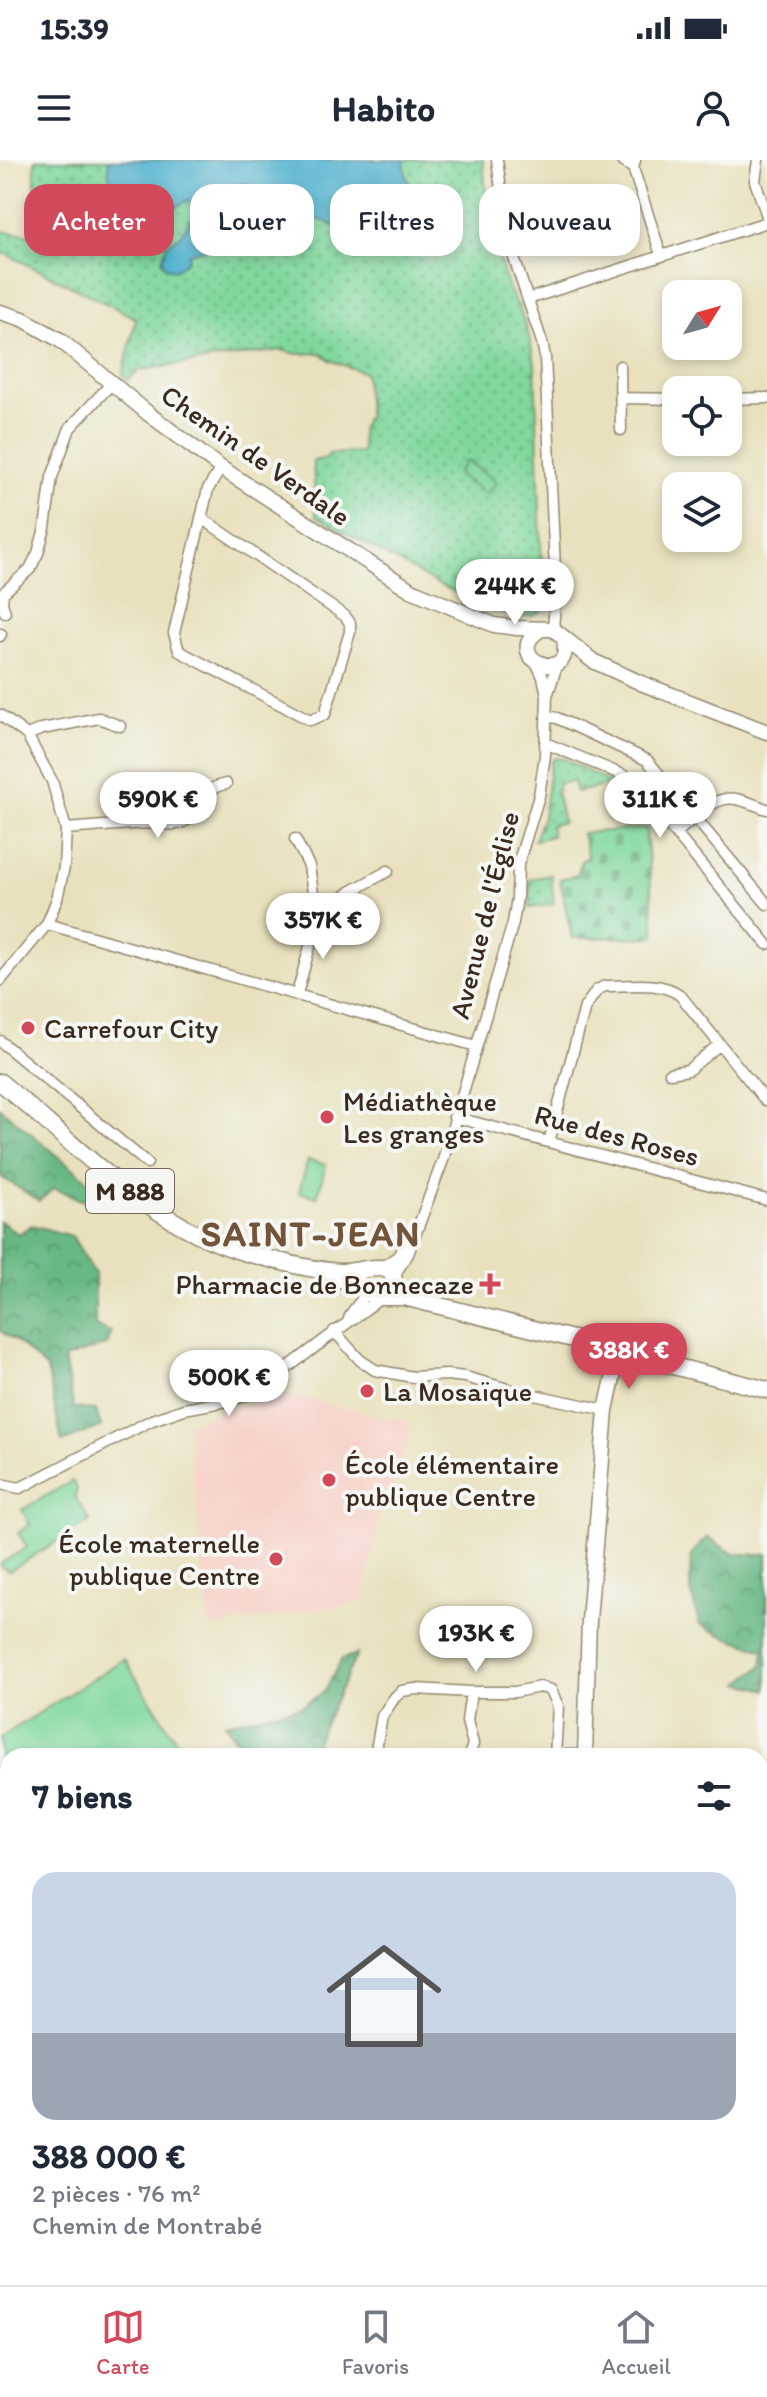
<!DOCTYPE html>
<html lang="fr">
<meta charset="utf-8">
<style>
:root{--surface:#fff;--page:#f2f2f3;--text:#1f2937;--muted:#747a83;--line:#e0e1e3;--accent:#d1495b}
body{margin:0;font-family:Itim,sans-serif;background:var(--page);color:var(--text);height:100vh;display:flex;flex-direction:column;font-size:30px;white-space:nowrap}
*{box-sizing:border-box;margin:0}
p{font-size:26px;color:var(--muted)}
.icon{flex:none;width:44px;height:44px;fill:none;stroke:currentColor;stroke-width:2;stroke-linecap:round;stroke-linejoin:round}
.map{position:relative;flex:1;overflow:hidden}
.details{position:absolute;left:0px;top:1588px;width:768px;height:538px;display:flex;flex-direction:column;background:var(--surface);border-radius:24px 24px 0 0;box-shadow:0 4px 12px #0003}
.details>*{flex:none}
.top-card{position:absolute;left:24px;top:24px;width:720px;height:72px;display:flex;gap:16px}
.needle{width:52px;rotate:53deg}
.fabs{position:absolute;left:662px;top:120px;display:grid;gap:16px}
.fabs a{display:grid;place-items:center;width:80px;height:80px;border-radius:16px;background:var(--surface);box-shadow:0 4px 12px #0003;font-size:40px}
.price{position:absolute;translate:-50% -68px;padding:0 18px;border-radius:28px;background:#fff;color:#222;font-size:26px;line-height:52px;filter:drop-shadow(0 2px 4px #0008)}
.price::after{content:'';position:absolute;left:50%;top:48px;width:24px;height:18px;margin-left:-12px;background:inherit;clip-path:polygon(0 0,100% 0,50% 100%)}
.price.current{background:var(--accent);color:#fff}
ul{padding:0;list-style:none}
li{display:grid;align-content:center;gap:16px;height:424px;padding:0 32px}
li+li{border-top:2px solid var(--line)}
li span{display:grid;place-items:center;height:248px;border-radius:24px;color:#555}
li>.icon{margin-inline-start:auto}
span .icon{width:144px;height:144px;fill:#fffc;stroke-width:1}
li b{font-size:34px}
h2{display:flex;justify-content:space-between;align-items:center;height:96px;padding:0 32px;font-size:34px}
.tag{padding:0 28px;border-radius:24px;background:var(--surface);box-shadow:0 4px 12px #0003;font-size:28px;line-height:72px}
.tag.current{background:var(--accent);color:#fff}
.status{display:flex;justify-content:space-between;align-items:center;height:56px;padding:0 40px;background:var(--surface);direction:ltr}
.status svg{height:22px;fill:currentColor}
header{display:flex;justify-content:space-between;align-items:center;height:104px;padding:0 32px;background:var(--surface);font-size:36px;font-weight:700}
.menu{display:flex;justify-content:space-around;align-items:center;height:112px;border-top:2px solid var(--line);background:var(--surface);font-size:22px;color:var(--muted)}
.menu a{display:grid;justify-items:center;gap:4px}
.menu .current{color:var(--accent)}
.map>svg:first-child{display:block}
.built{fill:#f7d1c8}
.grass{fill:url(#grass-dots);stroke:#5e815e;stroke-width:2}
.forest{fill:url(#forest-crowns);stroke:#527151;stroke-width:2}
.cemetery{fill:url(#cemetery-stones);stroke:#5e815e;stroke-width:2}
.pitch{fill:#80d89d;stroke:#5e815e;stroke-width:2}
.water{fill:#50b1cf;stroke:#466e76;stroke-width:2}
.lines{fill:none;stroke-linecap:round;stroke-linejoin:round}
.street-casing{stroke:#92866e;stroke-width:13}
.secondary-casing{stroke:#92866e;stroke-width:17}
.primary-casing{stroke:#92866e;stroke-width:19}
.street{stroke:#fff;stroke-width:10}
.secondary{stroke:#fff;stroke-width:14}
.primary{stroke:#fff;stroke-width:16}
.poi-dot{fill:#d1495b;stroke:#f6f6f2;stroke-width:3}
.labels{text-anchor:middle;stroke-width:8;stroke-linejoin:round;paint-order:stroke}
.shield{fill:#f6f6f2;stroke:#73675e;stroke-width:2}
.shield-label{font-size:26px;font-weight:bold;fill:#3b2a1e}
.street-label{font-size:28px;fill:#3b2a1e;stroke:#f6f6f2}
.poi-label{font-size:28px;fill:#3b2a1e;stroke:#f6f6f2;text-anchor:start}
.district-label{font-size:36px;font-weight:bold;letter-spacing:2px;fill:#72543a;stroke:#f6f6f2}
</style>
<div class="status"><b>15:39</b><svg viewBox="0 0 49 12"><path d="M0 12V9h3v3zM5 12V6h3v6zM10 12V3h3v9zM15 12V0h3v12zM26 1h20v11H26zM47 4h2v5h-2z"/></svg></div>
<header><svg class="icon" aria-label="menu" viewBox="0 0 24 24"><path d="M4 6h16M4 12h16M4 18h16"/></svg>Habito<svg class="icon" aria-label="person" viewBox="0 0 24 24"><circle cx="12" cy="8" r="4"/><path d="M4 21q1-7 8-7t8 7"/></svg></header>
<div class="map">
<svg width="767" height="2125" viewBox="0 0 767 2125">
<defs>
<pattern id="grass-dots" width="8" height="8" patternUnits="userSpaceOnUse" patternTransform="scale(2)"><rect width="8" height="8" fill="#80d89d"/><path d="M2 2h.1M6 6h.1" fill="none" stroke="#6aaf7f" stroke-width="1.8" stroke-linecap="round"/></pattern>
<pattern id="forest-crowns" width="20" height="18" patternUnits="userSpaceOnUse" patternTransform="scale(2)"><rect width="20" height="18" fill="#68b884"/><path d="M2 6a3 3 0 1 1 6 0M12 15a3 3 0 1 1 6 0" fill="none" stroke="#57966b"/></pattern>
<pattern id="cemetery-stones" width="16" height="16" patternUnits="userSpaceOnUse" patternTransform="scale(2)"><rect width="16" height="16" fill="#80d89d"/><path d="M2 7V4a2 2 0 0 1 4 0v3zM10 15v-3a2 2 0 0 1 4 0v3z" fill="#6aaf7f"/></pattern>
</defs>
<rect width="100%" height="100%" fill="#f6f6f2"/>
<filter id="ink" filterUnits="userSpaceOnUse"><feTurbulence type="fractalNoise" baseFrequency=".0125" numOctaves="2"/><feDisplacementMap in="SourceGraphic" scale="16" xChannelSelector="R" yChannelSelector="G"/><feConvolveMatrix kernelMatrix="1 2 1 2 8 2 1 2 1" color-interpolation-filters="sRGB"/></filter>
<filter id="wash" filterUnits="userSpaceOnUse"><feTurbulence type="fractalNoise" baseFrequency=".006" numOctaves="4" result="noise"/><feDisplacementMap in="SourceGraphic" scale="32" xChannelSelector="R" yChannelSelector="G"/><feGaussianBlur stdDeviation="1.8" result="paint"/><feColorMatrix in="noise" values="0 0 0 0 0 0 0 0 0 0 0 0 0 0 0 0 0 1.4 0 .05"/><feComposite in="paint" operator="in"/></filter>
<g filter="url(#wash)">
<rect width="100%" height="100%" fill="#e9e1bd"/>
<path class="built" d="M276 1232 408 1262 409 1274 390 1338 378 1361 364 1442 210 1467 187 1264Z"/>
<path class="grass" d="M35 0H483C487 50 495 99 516 145L518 144 528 173 535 204 543 446 541 451 531 457 523 456 488 446 439 425 316 356 313 301 327 298 329 294 362 292 361 267 368 256 365 213 330 200 321 193 296 194 282 190 139 210 129 220 123 215 136 158 0 91V71L35 75Z
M555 598 564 599 613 624 576 632 573 621 558 624V630L556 631 563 662 550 665 552 676 534 680 543 657 551 601Z
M551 715 554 744 530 748V719Z"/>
<path class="forest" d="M0 948 96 1027 84 1041 54 1028 39 1041 0 1016Z
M0 1061 18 1074 32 1065 72 1076 95 1114V1166L111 1172 108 1184 64 1199 74 1248 96 1250 101 1267 62 1282 47 1209 16 1181 0 1171Z
M707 1377 734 1394H767V1530L740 1523 762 1506 764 1490 726 1477 699 1464 690 1427 691 1395Z
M357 1494 315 1584 338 1596H262L234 1578 225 1563 302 1546 325 1531 342 1499Z
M8 1755V1956L0 1958V1760Z"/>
<path class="cemetery" d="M646 668 655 777 572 778 560 719 578 715 581 701 588 698 582 673Z"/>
<path class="pitch" d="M468 301 495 321 496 323 486 334 458 315V312L465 302Z
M308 1000 326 1005 317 1037 299 1032Z
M72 1321 77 1328 75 1337 90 1361 9 1411 0 1406V1404L27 1387 18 1373 30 1365 22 1350Z
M124 1499 186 1596H8V1709L0 1696V1578Z"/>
<path class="water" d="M109 0H405C402 16 413 30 422 42 427 49 437 53 438 63 438 69 434 78 433 83L423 89 368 83 324 61 313 58 299 63H287L278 51H271L265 69 237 80 189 93 188 100 175 110 166 108 162 101 167 85 181 75 190 60 217 42 249 32V26L247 23 242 24 207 32 191 41 187 40C168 53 145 69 125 52 124 34 105 29 109 0Z"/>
</g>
<g filter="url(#ink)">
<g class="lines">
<g class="street-casing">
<path id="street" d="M497 0 508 80 542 182 545 197 556 430 553 469
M621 0 633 8
M635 0 633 8 661 95
M758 0 755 21 767 56
M528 139 767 62
M620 206 621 270
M621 238 676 239
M728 239 767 238
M672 283 673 239
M203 359 345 456 350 463V472L325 554 310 560 179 491 174 473 208 329 221 308
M5 452 2 443 3 433 30 409 38 393 45 368 52 317 70 268 112 223
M0 476 1 474
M548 533 558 502
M0 555 27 575 52 621 66 669 64 707 57 739 47 764 0 821
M547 556 557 558 647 600 767 744
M27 575 42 569 99 558 120 566
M545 583 623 615 633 622 767 784
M66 669C95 667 124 664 153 663 163 663 174 667 183 662 206 651 192 631 226 624
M676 673C692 661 714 634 736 639 747 641 757 646 767 649
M295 679 309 706 317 760 297 834
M317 760 350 732 388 711
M47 764 476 886
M0 881 147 1003
M670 913 688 910 720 884
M454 957 767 1040
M549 982 585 847 597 830 605 826C629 826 660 820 680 835L765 940 767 938
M382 1107 397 1097 407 1085
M393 1117 408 1094 443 1000 513 763 517 738 518 704 539 636 545 595 547 535 543 517 536 502
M349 1159C352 1148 362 1144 366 1131
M334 1171 360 1200 375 1210 413 1217 447 1215 465 1217 515 1231 606 1250
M0 1324 20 1328 152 1260 184 1249 233 1240 255 1232 382 1137
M556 1595H585
M375 1596 382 1556 395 1537 402 1531 415 1529 471 1532H515L540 1527 551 1530 558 1546 555 1596
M469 1596 473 1584 467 1561 471 1532
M760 1885 767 1864
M0 2052 8 2062
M27 2125 28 2118
M285 2125V2118
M735 2125 736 2118"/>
</g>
<g class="secondary-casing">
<path id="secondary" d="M0 152 23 159 60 180 150 255 221 308 411 430 494 465 517 468 553 469 593 501 641 523 767 572
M540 470C499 497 574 528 564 480
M585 1596 589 1460 606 1250 616 1205
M523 2125 524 2118"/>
</g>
<g class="primary-casing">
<path id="primary" d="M0 922C78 986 151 1067 250 1094 279 1101 310 1110 340 1112 353 1113 379 1104 388 1110 398 1117 394 1129 386 1136
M334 1117 359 1124 375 1137H404L597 1185 607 1190
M607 1190 609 1201 616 1205 623 1204 630 1195
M607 1190 612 1184 619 1182 628 1188 630 1195
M630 1195 767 1230"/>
</g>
<use href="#street" class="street"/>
<use href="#secondary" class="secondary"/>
<use href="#primary" class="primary"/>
</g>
</g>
<g class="poi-dot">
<circle cx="28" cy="868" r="8"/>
<circle cx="327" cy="957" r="8"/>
<path d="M486 1112h8v8h8v8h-8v8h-8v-8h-8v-8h8z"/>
<circle cx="367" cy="1231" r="8"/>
<circle cx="329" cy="1320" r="8"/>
<circle cx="276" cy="1399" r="8"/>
</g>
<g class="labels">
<rect class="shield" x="86" y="1009" width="88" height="44" rx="6"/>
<g class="shield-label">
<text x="130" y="1040">M 888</text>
</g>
<g class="street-label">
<text transform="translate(256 295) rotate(35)" y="10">Chemin de Verdale</text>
<text transform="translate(484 755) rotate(-76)" y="10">Avenue de l'Église</text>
<text transform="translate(617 975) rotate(15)" y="10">Rue des Roses</text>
</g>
<g class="poi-label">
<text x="44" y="878">Carrefour City</text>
<text x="343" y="951">Médiathèque<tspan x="343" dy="32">Les granges</tspan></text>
<text x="474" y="1134" text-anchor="end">Pharmacie de Bonnecaze</text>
<text x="383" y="1241">La Mosaïque</text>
<text x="345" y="1314">École élémentaire<tspan x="345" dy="32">publique Centre</tspan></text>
<text x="260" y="1393" text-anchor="end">École maternelle<tspan x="260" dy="32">publique Centre</tspan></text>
</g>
<g class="district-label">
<text x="311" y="1086">SAINT-JEAN</text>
</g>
</g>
</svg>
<div class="fabs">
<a><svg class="needle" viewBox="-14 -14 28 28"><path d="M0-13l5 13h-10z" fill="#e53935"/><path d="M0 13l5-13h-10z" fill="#747a83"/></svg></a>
<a><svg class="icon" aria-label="locate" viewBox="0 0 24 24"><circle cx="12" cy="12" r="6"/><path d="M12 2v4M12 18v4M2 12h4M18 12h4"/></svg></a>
<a><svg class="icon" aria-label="layers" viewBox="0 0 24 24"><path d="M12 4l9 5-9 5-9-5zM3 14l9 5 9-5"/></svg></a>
</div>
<b class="price" style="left:515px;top:467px">244K €</b>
<b class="price" style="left:158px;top:680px">590K €</b>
<b class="price" style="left:660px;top:680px">311K €</b>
<b class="price" style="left:323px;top:801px">357K €</b>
<b class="price current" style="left:629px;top:1231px">388K €</b>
<b class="price" style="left:229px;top:1258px">500K €</b>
<b class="price" style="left:476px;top:1514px">193K €</b>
<div class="top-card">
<a class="tag current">Acheter</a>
<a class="tag">Louer</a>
<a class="tag">Filtres</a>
<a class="tag">Nouveau</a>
</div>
<section class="details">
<h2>7 biens<svg class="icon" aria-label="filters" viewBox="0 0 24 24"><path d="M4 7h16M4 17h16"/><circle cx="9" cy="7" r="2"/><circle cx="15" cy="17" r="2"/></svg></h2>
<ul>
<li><span style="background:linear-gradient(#c9d6e8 65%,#9aa5b1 0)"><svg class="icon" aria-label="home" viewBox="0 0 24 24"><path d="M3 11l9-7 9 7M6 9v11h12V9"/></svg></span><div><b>388 000 €</b><p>2 pièces · 76 m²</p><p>Chemin de Montrabé</p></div></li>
</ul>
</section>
</div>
<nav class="menu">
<a class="current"><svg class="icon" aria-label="map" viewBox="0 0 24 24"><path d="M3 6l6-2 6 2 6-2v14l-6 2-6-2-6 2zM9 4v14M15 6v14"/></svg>Carte</a>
<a><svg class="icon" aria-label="saved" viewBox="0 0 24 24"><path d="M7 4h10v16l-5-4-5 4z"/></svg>Favoris</a>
<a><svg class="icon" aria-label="home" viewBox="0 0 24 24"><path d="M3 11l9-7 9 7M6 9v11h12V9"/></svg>Accueil</a>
</nav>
